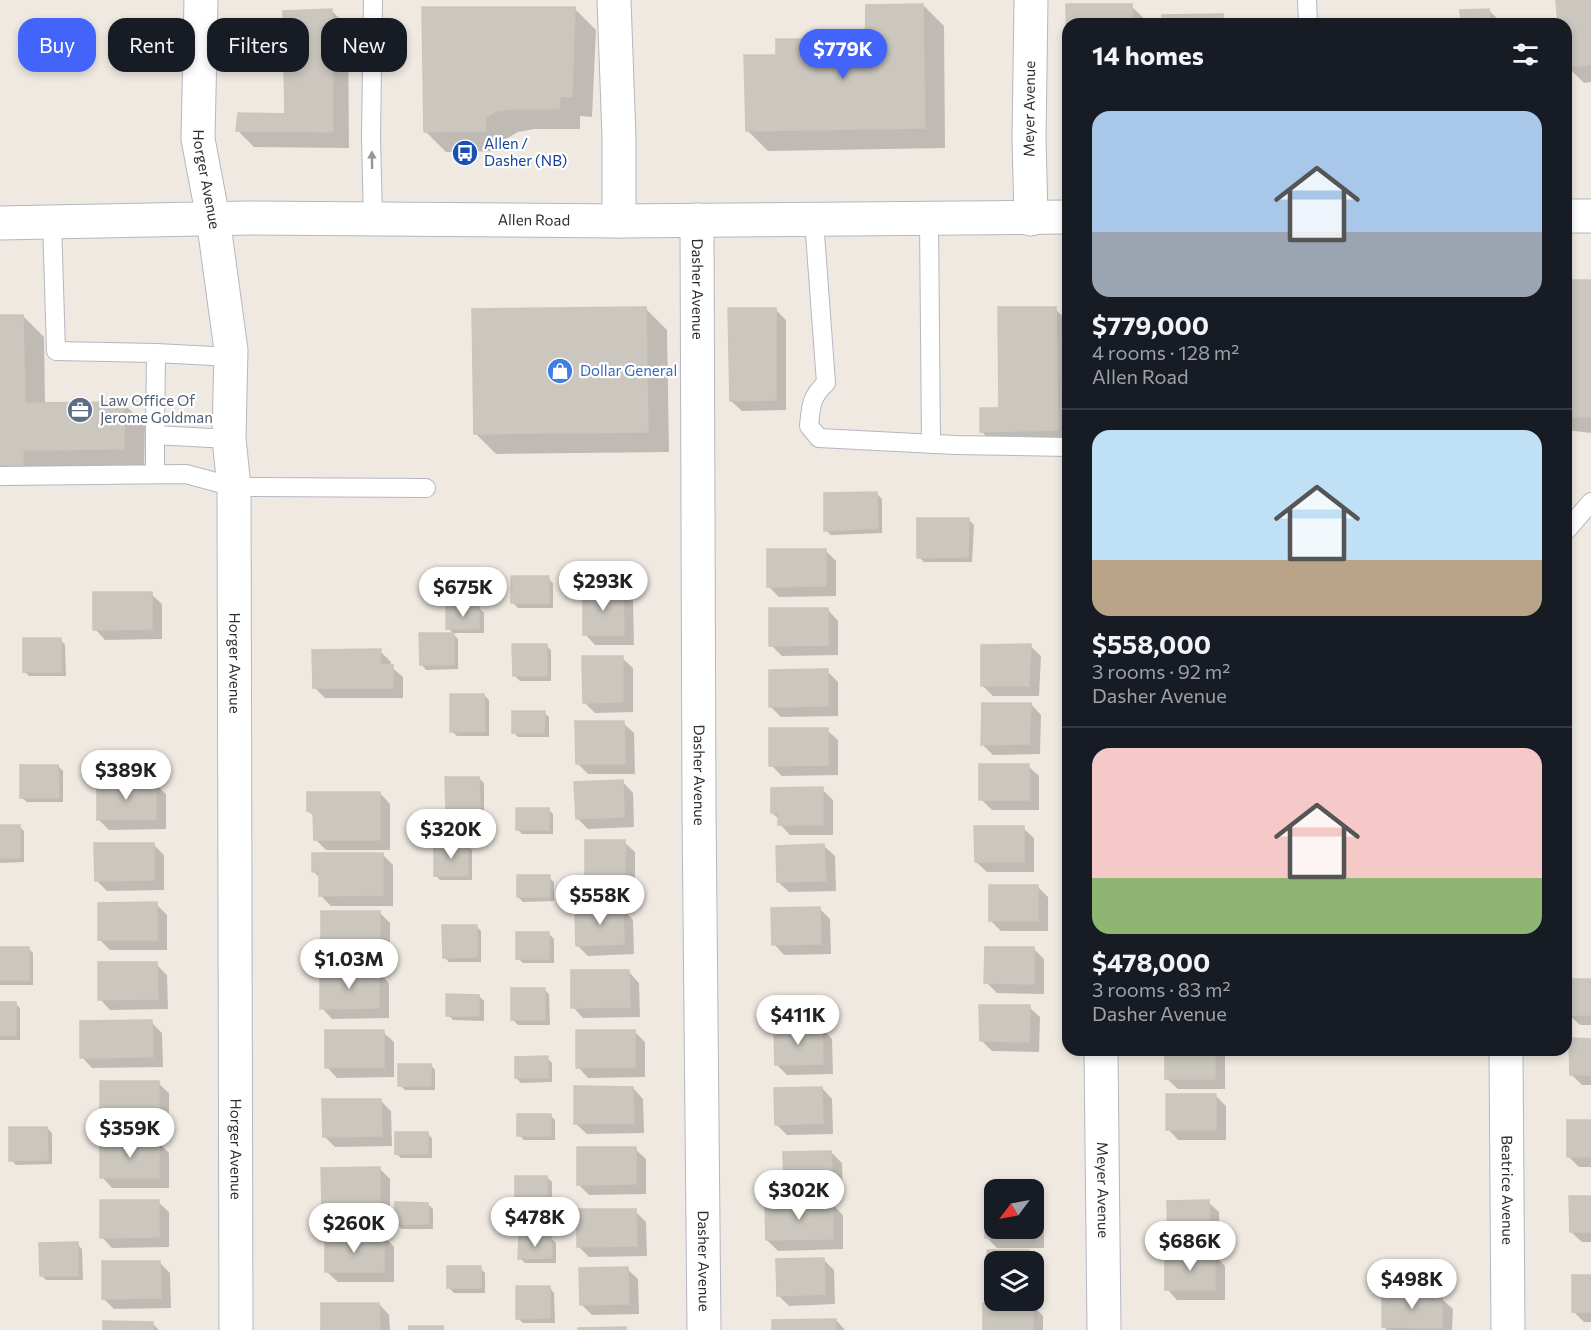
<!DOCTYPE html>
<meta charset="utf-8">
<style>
:root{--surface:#171b24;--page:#242831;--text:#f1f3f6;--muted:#9ea1a6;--line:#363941;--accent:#4264fb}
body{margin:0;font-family:Commissioner,sans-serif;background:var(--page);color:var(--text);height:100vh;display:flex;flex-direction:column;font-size:22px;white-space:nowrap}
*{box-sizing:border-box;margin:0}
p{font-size:20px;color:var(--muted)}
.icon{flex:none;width:33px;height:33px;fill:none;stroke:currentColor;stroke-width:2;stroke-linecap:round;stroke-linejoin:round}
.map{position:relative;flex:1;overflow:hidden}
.details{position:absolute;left:1062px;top:18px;width:510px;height:1038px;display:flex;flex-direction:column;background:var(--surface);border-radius:18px;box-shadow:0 3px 9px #0003}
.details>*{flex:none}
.banner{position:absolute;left:18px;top:18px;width:570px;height:54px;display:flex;gap:12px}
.needle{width:39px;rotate:238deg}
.buttons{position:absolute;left:984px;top:1179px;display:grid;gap:12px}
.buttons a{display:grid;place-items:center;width:60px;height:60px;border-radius:12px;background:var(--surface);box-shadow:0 3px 9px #0003;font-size:30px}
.price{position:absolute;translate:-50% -51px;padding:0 14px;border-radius:21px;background:#fff;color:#222;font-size:20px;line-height:39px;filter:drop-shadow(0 2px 3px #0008)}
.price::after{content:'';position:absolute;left:50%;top:36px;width:18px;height:14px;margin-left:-9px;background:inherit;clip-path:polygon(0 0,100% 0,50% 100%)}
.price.selected{background:var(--accent);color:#fff}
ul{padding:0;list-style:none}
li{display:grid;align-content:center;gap:12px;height:318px;padding:0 30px}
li+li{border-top:2px solid var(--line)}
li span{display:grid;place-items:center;height:186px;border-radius:18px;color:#555}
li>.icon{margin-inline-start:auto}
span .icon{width:108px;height:108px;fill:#fffc;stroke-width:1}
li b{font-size:26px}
h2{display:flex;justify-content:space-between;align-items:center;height:72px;padding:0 30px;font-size:26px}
.tag{padding:0 21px;border-radius:18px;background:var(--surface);box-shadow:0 3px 9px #0003;font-size:21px;line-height:54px}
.tag.selected{background:var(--accent);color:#fff}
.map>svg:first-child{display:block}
.shadow{fill:#0003}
.building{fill:#cbc7bf;stroke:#cbc5ba;stroke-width:1.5}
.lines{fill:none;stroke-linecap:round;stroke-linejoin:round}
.lane-casing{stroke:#b4b7c1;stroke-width:20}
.street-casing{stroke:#b4b7c1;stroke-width:35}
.secondary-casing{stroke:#b4b7c1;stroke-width:35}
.lane{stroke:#fff;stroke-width:18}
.street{stroke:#fff;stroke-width:33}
.secondary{stroke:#fff;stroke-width:33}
.oneway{fill:#969696}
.labels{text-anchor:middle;stroke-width:4.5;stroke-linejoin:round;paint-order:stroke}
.street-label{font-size:15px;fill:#2e2e2e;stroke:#fff}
.transit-label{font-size:15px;fill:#164399;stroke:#fff;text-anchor:start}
.shop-label{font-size:15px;fill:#366cbe;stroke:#fff;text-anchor:start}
.service-label{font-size:15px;fill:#4e5e75;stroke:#fff;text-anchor:start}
</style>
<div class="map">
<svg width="1591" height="1330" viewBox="0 0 1591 1330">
<rect width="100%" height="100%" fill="#efe9e1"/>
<path class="shadow" d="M1558 0H1591V82L1584 83 1568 67 1566 24H1560Z
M923 5 944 26 945 148 768 151 747 130 777 57 806 41 821 55 866 54Z
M1067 5 1131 6 1150 24H1068V78Z
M575 9 596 30 592 117 580 116V129H534L518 132 506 139V151L446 152 425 131Z
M1489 10 1499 21 1500 24H1462Z
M332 11 348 27 349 148 254 147 238 131 287 115Z
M1222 16 1230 24H1163Z
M1566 281H1591V433L1566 430Z
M646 309 667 330 669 452 496 454 475 433Z
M775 309 786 320V410L742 411 731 401Z
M1055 309 1068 321V445L998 448 982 432 1000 409Z
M0 316H23L44 337 45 404H124L145 425 144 470H44L43 485 0 486Z
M877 494 882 499V533L831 535 826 530Z
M969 520 974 525 972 562H924L919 557Z
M825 550 836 561V596L779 597 768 586Z
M548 578 553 583V608H518L513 603Z
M622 590 633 601 634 645H595L585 634Z
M151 594 162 604V639L105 640 95 629Z
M479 608 484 613V633H453L448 628Z
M828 610 838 621V655L782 656 771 645Z
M453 634 458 639V669L426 670 422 665Z
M61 640 65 645 66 676H29L24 671Z
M546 645 551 650V681H520L515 676Z
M1030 646 1041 656 1039 696H993L982 685Z
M380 651 391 662 390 666 403 677V698H325L314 687Z
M622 658 633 668V712L595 713 584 702Z
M827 671 838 682V716L781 717 770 706Z
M484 695 489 700V736H457L452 731Z
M1031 704 1041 715 1040 754 993 755 982 744Z
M544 712 549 717V737H518L513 732Z
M623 723 634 733 635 774H588L577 763Z
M827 730 838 740V775L782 776 771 765Z
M58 766 63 771V802H27L22 798Z
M1028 766 1039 776V810H992L981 799Z
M479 778 484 783V813L452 814 447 809Z
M623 782 633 793 634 827 588 829 577 818Z
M155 784 166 794V829L109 830 98 819Z
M822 789 833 800V835H790L780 824V820L772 813Z
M380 793 390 804V850H326L315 839V817L308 811Z
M548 809 553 814V834H522L517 829Z
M0 826H19L24 831V862L0 863Z
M1023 828 1034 838V872H987L976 862Z
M624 842 635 852V896H597L586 886Z
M153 844 164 855V890L107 891 96 880Z
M467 845 472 850V880H440L435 875Z
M824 846 835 856 836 891 789 892 778 882Z
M382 854 393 865V906H331L320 895V878L313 871Z
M549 877 554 882V901L523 902 518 897Z
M1037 886 1048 897V931H1001L990 920Z
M156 904 167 915V950H110L99 939Z
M819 908 830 919 831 954 784 955 774 944Z
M623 909 633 920 634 954 588 956 577 945Z
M379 912 390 923V958L333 959 323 948Z
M476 926 481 931V962H449L444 957Z
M549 934 554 939V963H523L518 958Z
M0 948H28L33 953V985H0Z
M1034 949 1044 959V994L997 993 986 982Z
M156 964 167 975 168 1009 110 1010 100 999Z
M378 972 389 983V1018L332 1019 322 1008Z
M629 972 639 983 640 1017 583 1018 573 1007Z
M1591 981V1025H1580L1569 1015Z
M544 989 549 994 550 1025H518L513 1020Z
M479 996 484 1001V1021L453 1020 448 1015Z
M15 1003 20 1008V1040H0V1004Z
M1029 1007 1040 1017 1039 1052 992 1051 981 1040Z
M151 1022 162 1033 163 1067 92 1068 82 1057Z
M822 1028 832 1039 833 1074 787 1075 776 1064Z
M634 1031 645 1042V1077L588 1078 578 1067Z
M383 1032 394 1042V1077L337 1078 327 1067Z
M1591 1040V1085H1582L1571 1074Z
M1167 1050H1220L1225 1055V1089H1178L1167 1079Z
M547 1058 552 1063V1082L521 1083 516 1078Z
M431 1065 435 1070V1090H405L400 1085Z
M158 1083 169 1093V1128L112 1129 102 1118Z
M633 1088 643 1099 644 1133 587 1134 576 1124Z
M822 1088 832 1099 833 1134 787 1135 776 1124Z
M1215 1095 1226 1106V1140H1178L1168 1129Z
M380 1100 391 1111 392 1146 335 1147 324 1136Z
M550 1115 555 1120V1140H524L519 1135Z
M1591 1122V1167H1579L1568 1156Z
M47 1128 52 1133V1164L16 1165 11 1160Z
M427 1133 432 1138V1158H401L396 1153Z
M158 1142 169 1153V1188H112L102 1177Z
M635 1149 646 1159V1194L589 1195 578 1184Z
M831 1152 842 1163 843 1198 797 1199 786 1188Z
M380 1169 390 1179V1215H334L323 1205Z
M547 1177 552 1182V1202H521L516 1197Z
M1591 1198V1242H1582L1571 1232Z
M158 1202 169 1212V1247L112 1248 102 1237Z
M1208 1202 1219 1212 1220 1243 1180 1244 1170 1233Z
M986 1203H994V1228H1034V1203L1044 1214V1248H997L986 1237Z
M428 1204 433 1209V1229H402L397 1224Z
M832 1204 843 1215V1249L778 1251 767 1240Z
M635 1211 646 1222 647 1256 589 1257 579 1247Z
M384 1236 394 1247V1282H338L327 1272Z
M551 1238 556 1243V1263H525L520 1258Z
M77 1244 82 1249 83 1280H46L41 1275Z
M1028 1251 1039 1262V1293H1034V1262H994V1288L989 1283 988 1252Z
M1214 1255 1225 1266V1300H1177L1167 1289Z
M823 1259 834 1270 835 1304 789 1306 778 1295Z
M160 1263 170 1273 171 1308 114 1309 103 1298Z
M480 1268 485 1273V1293H454L449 1288Z
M627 1269 638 1279 639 1314 592 1315 582 1305Z
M1591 1277V1322H1584L1573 1311Z
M550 1288 554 1293 555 1323H523L518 1318Z
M1435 1293 1453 1309 1452 1330H1387L1384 1327Z
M379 1304 389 1315 390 1330H322Z
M1032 1305 1043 1316V1330H985Z
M836 1320 845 1330H773Z
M152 1323 159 1330H104Z"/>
<path class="building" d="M1556 0H1591V65L1566 67V24H1558Z
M923 4 925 128 746 131 744 55H776V39H807V54L865 53 866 5Z
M1066 4H1132V24H1068V132Z
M422 7H575L572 97 560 96 559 109H512L496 111 485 118 486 131 424 132Z
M332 9 333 132 236 131 238 113 285 114 283 11Z
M1489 9 1490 24H1461L1460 10Z
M1223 14V24H1162V15Z
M1566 280H1591V417H1566Z
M646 307 648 432 474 434 472 309Z
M998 307H1056L1058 430 980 432V408H999Z
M728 308H776V400L730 401Z
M0 315H23L25 403 124 402V449L23 450V465H0Z
M877 492 878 528 824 531V493Z
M917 518H969L968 557 917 558Z
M767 549H826V586L767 587Z
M511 576H549V603H511Z
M583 589H623L624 635H583Z
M93 592H152V629L93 630Z
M446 607H479V629H446Z
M769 608H828V645L769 646Z
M419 633H454V665H420Z
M23 638H61V672H23Z
M512 644H547V676H513Z
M1031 644 1029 686H981V645Z
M381 649 380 664 393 665V688H313L312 650Z
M582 656H623V702L583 703Z
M828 669V706L769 707V670Z
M450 694H484L485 731 450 732Z
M982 703H1031L1029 744 981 745Z
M512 711H545L544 733H512Z
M575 721H624L625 764H576Z
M769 728H828V765L769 766Z
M979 764H1029V800H979Z
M20 765H58L59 798H20Z
M445 777H479L480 809H446Z
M623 780 624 817 576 819 574 782Z
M97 782H156V819L97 820Z
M823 787V825H778V813H771V788Z
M307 792H380V840H314L313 812 307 811Z
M516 808H549V830H516Z
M0 825H20V858H0Z
M974 826H1024V862H975Z
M585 840H625V886H585Z
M94 843H154V880L95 881Z
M434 843H468V876H434Z
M824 844 826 881 777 882 776 846Z
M312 853H383V895L319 896V872H312Z
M517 875H550V897H517Z
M989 885H1038V921H989Z
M157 902V940H98V903Z
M623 907 624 944 576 946 575 909Z
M820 907 821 944 772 945 771 908Z
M321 911H380V948L321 949Z
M442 925H477V957L443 958Z
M516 932H549V959H516Z
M0 947H29V980H0Z
M985 947H1034V984L984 983Z
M98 962H157L158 999 98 1000Z
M571 970H629L630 1007 571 1008Z
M320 971H379V1008L320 1009Z
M1568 979H1591V1015H1568Z
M511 988H545V1020H511Z
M446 994 479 995V1016H446Z
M0 1002H16V1035H0Z
M979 1005H1030L1029 1042 980 1041Z
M152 1020 153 1057 80 1058V1021Z
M822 1027 823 1064 775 1065 774 1028Z
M325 1030H384V1067L325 1068Z
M576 1030H635V1067L576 1068Z
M1569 1038 1591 1039V1075H1570Z
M1165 1050H1215V1079H1165Z
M548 1056V1078H515V1057Z
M398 1064H431V1086H398Z
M100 1081H159V1118L100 1119Z
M574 1086 633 1087 634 1123 574 1124Z
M822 1087 823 1123 775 1125 774 1088Z
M1166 1094H1216V1130H1166Z
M322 1099H381L382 1136 323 1137Z
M517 1114H551V1136H517Z
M1567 1120H1591V1157H1567Z
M9 1127H47L48 1160 9 1161Z
M395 1132H428V1154H395Z
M159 1140V1178H100V1141Z
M577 1147H636V1184L577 1185Z
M831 1151 833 1188 784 1189 783 1152Z
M380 1167V1205H322L321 1168Z
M515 1176H547V1197H515Z
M1569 1196H1591V1232H1570Z
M100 1200H159V1237L100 1238Z
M1209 1200 1210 1233 1168 1234 1167 1201Z
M985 1201H994V1228H1034V1201V1238H985Z
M395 1202 428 1203 429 1224H395Z
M833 1203V1239L766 1240 765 1204Z
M577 1209H636L637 1246 577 1247Z
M325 1235H384V1272H325Z
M519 1237H551L552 1258 518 1259Z
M78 1242V1276H40L39 1243Z
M987 1250H1029V1262H994V1283H988Z
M1165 1254H1215V1290H1165Z
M824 1258 825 1294 777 1296 776 1259Z
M102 1261H160L161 1298 102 1299Z
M447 1266H481V1288H447Z
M628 1267 629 1304 580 1305 579 1268Z
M1572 1275H1591V1312H1572Z
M516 1286H550V1318L516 1319Z
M1382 1291 1435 1292V1297H1442V1328L1382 1327Z
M321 1303H379L380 1330H321Z
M983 1303H1033V1330H983Z
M836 1319V1330H772V1320Z
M103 1321 153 1322V1330H103Z
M409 1326H443V1330H409Z
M626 1327V1330H578V1328Z"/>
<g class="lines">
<g class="lane-casing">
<path id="lane" d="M1307 0 1308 24
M373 219 371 137 373 0
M929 219 931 444
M814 220 826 383C811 397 811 405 809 426L819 438 955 445 1068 447
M52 222 56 351 156 353
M155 435V474
M229 439 155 435 156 353 232 357
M0 476 186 474 234 487 426 488
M1566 531 1591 502"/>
</g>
<g class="street-casing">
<g id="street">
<path id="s1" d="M201 0 198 139 213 218 231 350 229 439 234 487 236 1330"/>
<path d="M614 0 619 137V221"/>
<path id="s2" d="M1031 219 1029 138 1031 0"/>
<path id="s3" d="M697 220 699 808 704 1330"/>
<path id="s4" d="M1101 1050 1104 1330"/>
<path id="s5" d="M1506 1050 1508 1330"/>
</g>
</g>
<g class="secondary-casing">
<g id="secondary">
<path d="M1566 216H1591"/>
<path id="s6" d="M0 223 249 218 619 221 1068 217"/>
</g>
</g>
<use href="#lane" class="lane"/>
<use href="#street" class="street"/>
<use href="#secondary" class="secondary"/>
</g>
<defs><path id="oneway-solid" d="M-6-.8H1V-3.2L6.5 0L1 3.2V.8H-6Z" transform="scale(1.5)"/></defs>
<use class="oneway" href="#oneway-solid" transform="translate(372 160) rotate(-91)"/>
<defs>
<g id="bus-disc" transform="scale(1.35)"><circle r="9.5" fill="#1a4fb4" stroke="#fff"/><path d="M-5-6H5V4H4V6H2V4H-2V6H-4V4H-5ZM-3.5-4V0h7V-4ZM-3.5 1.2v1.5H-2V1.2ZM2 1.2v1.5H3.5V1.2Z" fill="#fff"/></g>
<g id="shop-disc" transform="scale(1.35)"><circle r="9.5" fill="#3f7fe0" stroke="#fff"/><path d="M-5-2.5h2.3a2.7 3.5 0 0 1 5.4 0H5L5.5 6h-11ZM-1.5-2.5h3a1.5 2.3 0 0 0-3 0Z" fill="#fff"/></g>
<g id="office-disc" transform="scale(1.35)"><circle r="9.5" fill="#5c6f8a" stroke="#fff"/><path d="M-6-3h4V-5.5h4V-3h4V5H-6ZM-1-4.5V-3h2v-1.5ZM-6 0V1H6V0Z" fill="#fff"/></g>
</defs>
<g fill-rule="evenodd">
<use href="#bus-disc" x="465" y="153"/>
<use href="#shop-disc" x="560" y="371"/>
<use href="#office-disc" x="80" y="410"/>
</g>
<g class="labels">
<g class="street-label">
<text dy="5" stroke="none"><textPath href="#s2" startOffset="110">Meyer Avenue</textPath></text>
<text dy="5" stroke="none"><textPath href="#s1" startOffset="180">Horger Avenue</textPath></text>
<text dy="5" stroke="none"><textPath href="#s6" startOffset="534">Allen Road</textPath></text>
<text dy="5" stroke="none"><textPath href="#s3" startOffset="69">Dasher Avenue</textPath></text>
<text dy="5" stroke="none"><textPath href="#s1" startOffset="666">Horger Avenue</textPath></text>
<text dy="5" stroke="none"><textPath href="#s3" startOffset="555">Dasher Avenue</textPath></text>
<text dy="5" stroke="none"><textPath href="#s1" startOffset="1152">Horger Avenue</textPath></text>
<text dy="5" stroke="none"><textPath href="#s4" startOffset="140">Meyer Avenue</textPath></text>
<text dy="5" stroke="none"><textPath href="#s5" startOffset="140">Beatrice Avenue</textPath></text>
<text dy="5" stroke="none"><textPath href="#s3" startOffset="1041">Dasher Avenue</textPath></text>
</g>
<g class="transit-label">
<text x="484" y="149">Allen /<tspan x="484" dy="17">Dasher (NB)</tspan></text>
</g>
<g class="shop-label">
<text x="580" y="376">Dollar General</text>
</g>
<g class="service-label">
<text x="100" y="406">Law Office Of<tspan x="100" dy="17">Jerome Goldman</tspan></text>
</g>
</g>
</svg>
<div class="buttons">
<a><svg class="needle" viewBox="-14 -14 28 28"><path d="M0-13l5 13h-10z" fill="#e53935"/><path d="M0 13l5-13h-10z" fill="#9ea1a6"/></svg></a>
<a><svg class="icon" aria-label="layers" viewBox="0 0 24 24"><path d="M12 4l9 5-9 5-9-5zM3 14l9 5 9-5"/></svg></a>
</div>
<b class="price selected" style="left:843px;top:80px">$779K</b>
<b class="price" style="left:603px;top:612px">$293K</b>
<b class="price" style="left:463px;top:618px">$675K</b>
<b class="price" style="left:126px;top:801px">$389K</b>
<b class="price" style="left:451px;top:860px">$320K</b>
<b class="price" style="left:600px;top:926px">$558K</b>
<b class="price" style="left:349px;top:990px">$1.03M</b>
<b class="price" style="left:798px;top:1046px">$411K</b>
<b class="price" style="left:130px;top:1159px">$359K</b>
<b class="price" style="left:799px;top:1221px">$302K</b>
<b class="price" style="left:535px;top:1248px">$478K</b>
<b class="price" style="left:354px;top:1254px">$260K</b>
<b class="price" style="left:1190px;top:1272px">$686K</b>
<b class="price" style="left:1412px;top:1310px">$498K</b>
<div class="banner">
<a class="tag selected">Buy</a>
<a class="tag">Rent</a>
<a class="tag">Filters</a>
<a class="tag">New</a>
</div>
<section class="details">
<h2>14 homes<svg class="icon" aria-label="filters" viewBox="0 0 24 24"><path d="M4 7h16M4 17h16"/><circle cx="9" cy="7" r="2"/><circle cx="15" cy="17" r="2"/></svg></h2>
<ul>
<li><span style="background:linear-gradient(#a9c7e8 65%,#9aa5b1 0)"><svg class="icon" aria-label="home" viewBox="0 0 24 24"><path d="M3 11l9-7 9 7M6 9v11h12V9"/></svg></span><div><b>$779,000</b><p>4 rooms · 128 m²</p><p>Allen Road</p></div></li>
<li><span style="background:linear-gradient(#bfe0f5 70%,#b9a48a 0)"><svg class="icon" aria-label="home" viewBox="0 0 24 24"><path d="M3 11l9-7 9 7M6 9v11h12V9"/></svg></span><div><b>$558,000</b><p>3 rooms · 92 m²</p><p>Dasher Avenue</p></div></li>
<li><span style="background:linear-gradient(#f6c9c9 70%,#8fb573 0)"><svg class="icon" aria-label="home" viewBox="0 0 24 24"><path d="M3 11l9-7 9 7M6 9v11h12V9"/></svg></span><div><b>$478,000</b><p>3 rooms · 83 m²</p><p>Dasher Avenue</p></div></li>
</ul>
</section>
</div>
